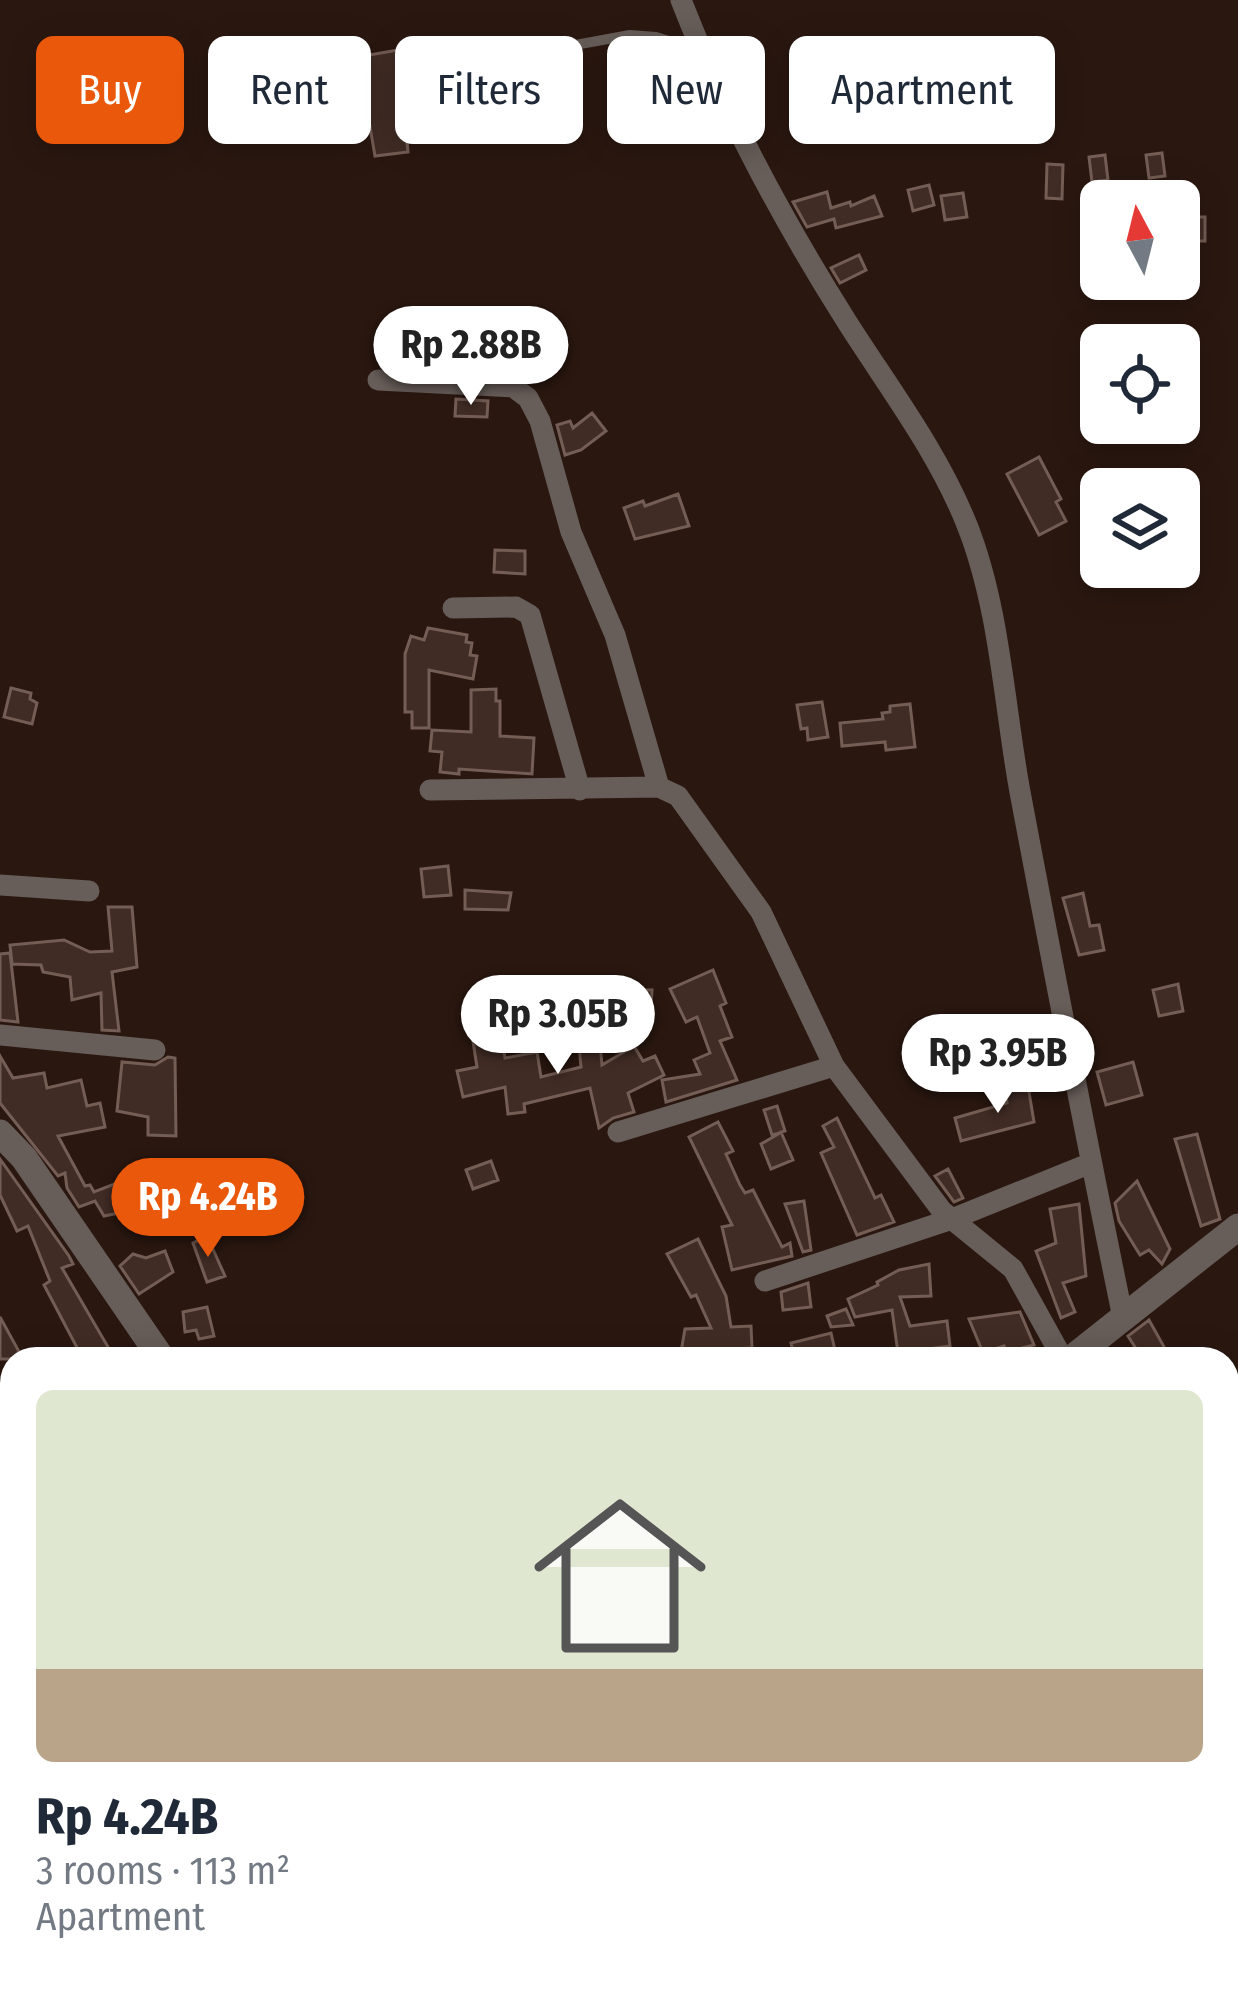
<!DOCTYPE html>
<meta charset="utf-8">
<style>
:root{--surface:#fff;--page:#f6f6f7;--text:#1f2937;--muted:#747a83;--accent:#ea580c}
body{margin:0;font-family:"Fira Sans Condensed",sans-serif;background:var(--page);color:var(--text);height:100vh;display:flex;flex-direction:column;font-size:45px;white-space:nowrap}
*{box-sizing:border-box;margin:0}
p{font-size:39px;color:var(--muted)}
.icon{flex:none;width:66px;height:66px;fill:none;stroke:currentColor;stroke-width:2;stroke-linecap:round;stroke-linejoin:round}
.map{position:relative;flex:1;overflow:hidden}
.sheet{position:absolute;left:0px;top:1347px;width:1239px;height:663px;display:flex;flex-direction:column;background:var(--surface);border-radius:36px 36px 0 0;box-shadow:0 6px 30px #0003}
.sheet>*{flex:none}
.top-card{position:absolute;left:36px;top:36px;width:1167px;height:108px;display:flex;gap:24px}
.needle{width:78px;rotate:353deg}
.tools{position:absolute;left:1080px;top:180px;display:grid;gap:24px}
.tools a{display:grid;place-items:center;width:120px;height:120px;border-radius:18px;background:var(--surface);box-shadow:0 6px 30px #0003;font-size:60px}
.price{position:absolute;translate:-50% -102px;padding:0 27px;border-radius:42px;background:#fff;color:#222;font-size:39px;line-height:78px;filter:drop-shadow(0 3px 6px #0008)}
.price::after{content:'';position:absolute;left:50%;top:72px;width:36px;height:27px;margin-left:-18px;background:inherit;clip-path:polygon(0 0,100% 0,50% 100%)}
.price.active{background:var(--accent);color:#fff}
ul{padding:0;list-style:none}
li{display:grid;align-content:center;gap:24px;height:636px;padding:0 36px}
li span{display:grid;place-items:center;height:372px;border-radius:18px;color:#555}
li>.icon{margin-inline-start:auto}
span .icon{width:216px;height:216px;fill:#fffc;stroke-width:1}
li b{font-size:51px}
.chip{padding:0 42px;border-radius:18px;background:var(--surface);box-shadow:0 6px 30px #0003;font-size:42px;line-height:108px}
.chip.active{background:var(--accent);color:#fff}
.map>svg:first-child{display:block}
.building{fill:#412c25;stroke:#745d54;stroke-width:3}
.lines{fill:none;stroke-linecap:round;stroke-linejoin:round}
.service{stroke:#675d59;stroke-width:10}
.minor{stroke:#675d59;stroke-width:21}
.tertiary{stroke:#675d59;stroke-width:27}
</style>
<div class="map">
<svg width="1238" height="2008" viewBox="0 0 1238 2008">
<rect width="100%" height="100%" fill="#2a1710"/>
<path class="building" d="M1033 39 1036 61 1017 63 1014 41Z
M398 50 408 152 375 156 358 57Z
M488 98 499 134 482 139 472 103Z
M1162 153 1165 176 1149 178 1146 155Z
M1105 155 1108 180 1092 182 1089 157Z
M1047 164 1063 165 1062 199 1046 198Z
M929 185 934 205 913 211 908 190Z
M827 192 831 208 850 202 851 206 874 196 882 216 836 228 834 219 807 227 793 202Z
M963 193 967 217 945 220 941 196Z
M1184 217H1205V241H1183Z
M859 255 866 270 840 283 831 268Z
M456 399 488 401 487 417 455 416Z
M592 413 606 431 581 450 565 455 557 425 570 421 573 428Z
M1039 457 1061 499 1056 502 1066 521 1039 535 1007 474Z
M678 494 689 526 635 539 624 508 643 501 645 506Z
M495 550 525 551V574L494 572Z
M428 628 467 635 466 642 472 643 470 655 477 656 473 679 429 670V728H412V712H405V654L411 636 424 640Z
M11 688 31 693 30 699 37 703 32 724 4 717Z
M496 689V701H500V736L534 738 532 774 459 769V774L440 772 442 752 430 751 432 730 471 732V690Z
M822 702 828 737 808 740 807 728 801 729 797 705Z
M910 704 915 747 886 750 885 742 842 746 840 723 883 719 882 713 890 712V706Z
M448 866 451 895 424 897 421 869Z
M465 890 511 893 508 910 465 909Z
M1083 893 1090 926 1099 925 1104 950 1079 955 1063 898Z
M108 907H132L137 967 112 972 119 1031 102 1030 101 993 72 1000 70 977 43 972 41 965 12 964 10 945 64 940 90 952 112 951Z
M10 953 18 1022 0 1020V954Z
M713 970 726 1003 720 1006 732 1037 720 1041 737 1080 666 1102 662 1080 700 1074 694 1060 710 1053 697 1017 686 1022 670 989Z
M1178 984 1183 1011 1159 1016 1153 990Z
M599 989 652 990 651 1007H599Z
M1048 1027 1053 1052 1035 1055 1031 1037Z
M500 1030 505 1058 537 1052 541 1077 581 1067 579 1046 600 1044 602 1065 634 1046 643 1061 655 1056 664 1075 628 1093 634 1112 613 1118 599 1128 590 1088 524 1104 525 1112 508 1114 505 1087 463 1097 457 1071 477 1067 472 1035Z
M0 1056 13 1078 44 1073 47 1088 81 1080 87 1106 100 1103 105 1127 58 1136 85 1186 90 1185 94 1192 133 1177 132 1170 173 1164 179 1201 123 1207 124 1212 104 1216 95 1201 79 1207 67 1188 65 1173 58 1176 0 1103Z
M168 1057 175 1058 176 1136 148 1135V1117L117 1111 122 1062 155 1065Z
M1133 1062 1142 1095 1106 1105 1097 1072Z
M1028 1086 1034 1122 961 1141 955 1118 1007 1103 1005 1090Z
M777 1106 785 1131 781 1132 793 1160 771 1169 761 1144 780 1133 772 1135 764 1110Z
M837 1118 875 1198 881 1195 894 1222 857 1235 821 1153 834 1147 823 1126Z
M718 1122 733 1151 726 1154 740 1185 745 1193 753 1190 782 1247 790 1243 792 1256 732 1270 722 1227 732 1225 689 1137Z
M1197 1134 1220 1219 1201 1226 1175 1139Z
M0 1159 69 1256 73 1264 62 1268 115 1359H83L44 1285 50 1281 28 1226 17 1231 0 1195Z
M491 1161 498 1180 473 1189 466 1170Z
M948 1169 963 1198 954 1202 935 1176Z
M1137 1181 1170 1249 1162 1264 1149 1250 1140 1255 1119 1221 1115 1203Z
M804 1201 811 1250 803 1252 785 1204Z
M1079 1204 1086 1276 1063 1283 1075 1312 1061 1318 1036 1251 1056 1243 1050 1209Z
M207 1236 225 1276 207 1282 193 1243Z
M698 1239 726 1296 731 1327 751 1326 752 1348 681 1352 685 1329 711 1328 696 1295 691 1297 667 1254Z
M165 1251 173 1272 139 1294 120 1266 133 1254 146 1258Z
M929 1264 931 1296 900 1297 910 1326 947 1321 950 1346 898 1353 892 1310 855 1317 848 1299 878 1285 877 1282 899 1270Z
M808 1283 811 1307 783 1310 781 1292Z
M207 1307 214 1336 199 1339 196 1330 185 1332 183 1312Z
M846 1309 853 1325 831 1327 827 1316Z
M1020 1312 1034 1345 1006 1352 1004 1346 983 1353 969 1319Z
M0 1317 23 1359H0Z
M1149 1320 1168 1354 1158 1359H1118L1135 1347 1128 1336Z
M831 1333 837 1359H795L791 1343Z"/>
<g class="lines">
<path class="service" d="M460 66 630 35 656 37 698 50"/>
<path class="minor" d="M681 0C725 114 782 219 847 322 889 388 938 452 967 525 1000 608 1004 705 1020 792 1053 967 1087 1143 1123 1318
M378 380 513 387 528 398 540 421 571 532 615 635 659 787
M453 608 516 607 530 615 580 790
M430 790 659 787 678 796 761 912 834 1066 942 1211 1013 1269 1063 1359
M0 885 89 891
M0 1035 155 1050
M618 1132 834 1066
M765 1281 952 1219 1091 1163
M1227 1461 1238 1459
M0 1505 12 1506
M0 1672 12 1673
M0 1760 12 1761
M0 1897 12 1896
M471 1998 477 2008
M893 1998 896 2008
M254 2008 285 1998"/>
<path class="tertiary" d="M0 1133 24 1158 162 1359
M1071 1359 1238 1227"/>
</g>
</svg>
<div class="tools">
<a><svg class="needle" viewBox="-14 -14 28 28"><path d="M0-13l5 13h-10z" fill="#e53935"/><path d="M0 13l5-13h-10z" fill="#747a83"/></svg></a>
<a><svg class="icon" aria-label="locate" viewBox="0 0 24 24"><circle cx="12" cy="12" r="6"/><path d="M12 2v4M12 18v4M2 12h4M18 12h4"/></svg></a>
<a><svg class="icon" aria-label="layers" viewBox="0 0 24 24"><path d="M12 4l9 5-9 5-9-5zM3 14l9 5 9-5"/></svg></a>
</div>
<b class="price" style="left:471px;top:408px">Rp 2.88B</b>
<b class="price" style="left:558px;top:1077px">Rp 3.05B</b>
<b class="price" style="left:998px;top:1116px">Rp 3.95B</b>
<b class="price active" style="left:208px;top:1260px">Rp 4.24B</b>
<div class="top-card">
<a class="chip active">Buy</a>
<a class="chip">Rent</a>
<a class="chip">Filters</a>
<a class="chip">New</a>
<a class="chip">Apartment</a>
</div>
<section class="sheet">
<ul>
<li><span style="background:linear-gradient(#dfe7d0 75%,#b9a48a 0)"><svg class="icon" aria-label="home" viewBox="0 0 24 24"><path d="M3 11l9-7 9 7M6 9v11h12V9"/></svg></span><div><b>Rp 4.24B</b><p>3 rooms · 113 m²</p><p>Apartment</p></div></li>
</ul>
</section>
</div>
